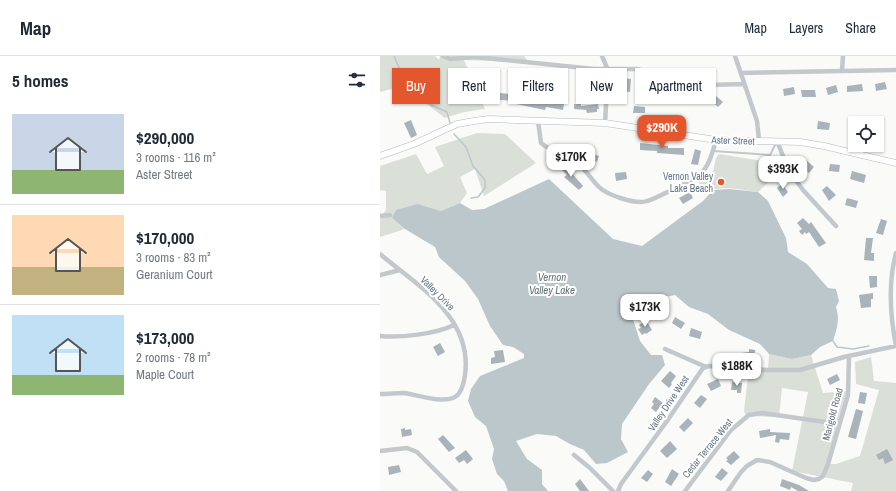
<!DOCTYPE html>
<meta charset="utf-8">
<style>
:root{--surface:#fff;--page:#f6f6f7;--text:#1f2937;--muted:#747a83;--line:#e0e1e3;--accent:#e4572e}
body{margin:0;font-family:"Archivo Narrow",sans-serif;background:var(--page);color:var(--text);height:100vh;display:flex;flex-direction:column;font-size:15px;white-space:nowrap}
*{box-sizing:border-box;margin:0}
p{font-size:13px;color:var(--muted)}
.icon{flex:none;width:22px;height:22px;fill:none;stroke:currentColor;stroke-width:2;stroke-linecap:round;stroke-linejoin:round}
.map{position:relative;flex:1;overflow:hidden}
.sheet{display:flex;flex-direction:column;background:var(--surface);width:380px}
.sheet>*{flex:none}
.guide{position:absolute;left:12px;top:12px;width:380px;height:36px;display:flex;gap:8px}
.controls{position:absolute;left:468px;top:60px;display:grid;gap:8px}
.controls a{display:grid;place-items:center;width:36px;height:36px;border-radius:0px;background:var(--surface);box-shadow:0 1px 3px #0004;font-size:20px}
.price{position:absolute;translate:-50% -34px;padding:0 9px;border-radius:8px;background:#fff;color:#222;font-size:13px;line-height:26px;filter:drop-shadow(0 1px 2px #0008)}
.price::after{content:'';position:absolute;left:50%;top:24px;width:12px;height:9px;margin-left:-6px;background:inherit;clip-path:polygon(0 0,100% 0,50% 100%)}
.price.current{background:var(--accent);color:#fff}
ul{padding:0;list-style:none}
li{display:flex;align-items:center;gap:12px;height:100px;padding:0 12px}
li+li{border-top:1px solid var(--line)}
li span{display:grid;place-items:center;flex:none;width:112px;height:80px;border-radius:0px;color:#555}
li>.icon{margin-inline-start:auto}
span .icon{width:48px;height:48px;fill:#fffc;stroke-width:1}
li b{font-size:17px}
h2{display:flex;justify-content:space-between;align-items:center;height:48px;padding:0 12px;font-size:17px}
.chip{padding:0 14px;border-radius:0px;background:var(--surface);box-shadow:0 1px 3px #0004;font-size:14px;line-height:36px}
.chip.current{background:var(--accent);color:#fff}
header{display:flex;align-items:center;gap:24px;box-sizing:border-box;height:56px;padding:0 20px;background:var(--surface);border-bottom:1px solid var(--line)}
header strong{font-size:19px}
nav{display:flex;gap:22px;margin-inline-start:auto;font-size:14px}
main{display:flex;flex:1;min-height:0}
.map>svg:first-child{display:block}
.green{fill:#dadfd7}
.water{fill:#bbc7cb}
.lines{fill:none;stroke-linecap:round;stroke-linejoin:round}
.stream{stroke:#bbc7cb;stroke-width:1.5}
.building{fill:#aab3b9}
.secondary-casing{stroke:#b3babf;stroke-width:7}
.lane{stroke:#c3c8cc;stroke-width:2}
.street{stroke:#c3c8cc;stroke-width:4.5}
.secondary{stroke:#fff;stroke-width:6}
.poi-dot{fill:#e4572e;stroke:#fff;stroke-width:1.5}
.labels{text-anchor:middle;stroke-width:4;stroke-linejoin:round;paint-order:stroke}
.street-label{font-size:10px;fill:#657683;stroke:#fff}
.poi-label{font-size:10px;fill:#657683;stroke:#fff;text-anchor:end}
.water-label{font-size:11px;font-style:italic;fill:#60757c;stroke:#fff}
</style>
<header>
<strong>Map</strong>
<nav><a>Map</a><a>Layers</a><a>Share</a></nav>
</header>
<main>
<section class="sheet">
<h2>5 homes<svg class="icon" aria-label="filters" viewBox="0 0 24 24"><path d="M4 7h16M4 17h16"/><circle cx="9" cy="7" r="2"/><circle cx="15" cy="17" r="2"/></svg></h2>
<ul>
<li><span style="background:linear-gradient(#c9d6e8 70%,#8fb573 0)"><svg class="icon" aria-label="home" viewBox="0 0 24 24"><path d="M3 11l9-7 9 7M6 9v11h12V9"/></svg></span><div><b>$290,000</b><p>3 rooms · 116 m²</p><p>Aster Street</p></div></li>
<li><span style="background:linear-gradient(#ffd9b3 65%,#c2b280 0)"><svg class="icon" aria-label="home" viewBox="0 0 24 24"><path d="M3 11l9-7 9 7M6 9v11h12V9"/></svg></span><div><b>$170,000</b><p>3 rooms · 83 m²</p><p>Geranium Court</p></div></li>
<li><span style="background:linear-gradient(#bfe0f5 75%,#8fb573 0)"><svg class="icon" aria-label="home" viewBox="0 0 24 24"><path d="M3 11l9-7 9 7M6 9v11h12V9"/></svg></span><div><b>$173,000</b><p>2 rooms · 78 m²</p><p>Maple Court</p></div></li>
</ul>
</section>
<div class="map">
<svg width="516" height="435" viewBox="0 0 516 435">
<rect width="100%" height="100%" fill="#fafaf8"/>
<path class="green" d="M0 0H55L59 4 60 0H144L149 6 84 4 105 53 84 56 65 62 23 30 0 36Z
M97 77 125 78 156 107 104 140 95 113 80 121 87 137 80 147 61 155 38 148 12 162 25 173 0 181V162L6 154V135L0 134V110L36 98 47 118 64 110 55 91Z
M339 98 394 107V110L399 116 378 136C364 134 336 127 324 139L319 126 323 123 332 120 336 102Z
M389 298 412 303 431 299 443 337 468 335 448 408H456L480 400 499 334 476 328 475 306 491 301 494 325 516 327V435H471L473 427 412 415 428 336 402 332 399 361 366 360 364 355 369 312 388 313Z"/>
<path class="water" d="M169 123 233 183 262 190 323 145 333 134 349 133 378 136 388 145 406 182 408 196 427 208 448 232 456 233 459 245 456 251C460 264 457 272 453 285L440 291 431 299 412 303 389 298 380 288 349 274 328 258 309 251 295 239 272 244 251 257 260 285 271 299H282L285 309 269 328 242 368 241 383 248 396 227 407 216 408 204 394 190 388 176 380 157 378 136 385 147 403 162 414V428L168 435H128L124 425 117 418 112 403 114 393 106 370 95 361 88 345 91 333 100 320 144 302V298L133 291 123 289 110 270 98 243 85 225 59 201 55 191 25 173 12 162 16 154 38 148 61 155 80 147 92 154 104 153Z"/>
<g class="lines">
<path class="stream" d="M14 0 21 16H27L29 29 33 27 40 40 48 35 51 49 67 56 70 67
M74 78 86 91 93 110 105 124V132L98 141 91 142
M453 285 457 291 473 293 489 290"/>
</g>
<path class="building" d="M110 16 111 19 118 17 119 22 106 25 104 18Z
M165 20 166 30H159V26L155 27 154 21Z
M173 21 183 22 182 28H172Z
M243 22 251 23 250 36 242 35Z
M505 26 507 33 496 35 495 28Z
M482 28 483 35 467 36V30Z
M456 29 458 36 448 39 446 32Z
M414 31 415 38 404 40 403 33Z
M421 34H435L436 41H422Z
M120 37 131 38V40L172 48 173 45 184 47 183 54 166 51 165 54 136 48 137 45 120 44Z
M335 39 343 46 338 51 330 44Z
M194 48H201V50L218 48 219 53H217V56L207 57 206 54 194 53Z
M254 50 265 51V57H253Z
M31 64 37 79 31 82 24 67Z
M438 65 450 67 449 74 437 73Z
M260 87 288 90V92H304V99L277 97V95L260 94Z
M315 93 321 95 318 109 311 108Z
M205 95 219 100 217 106 203 101Z
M426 104 434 111 429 117 420 110Z
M184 108 203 130 199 134 184 121 187 119 180 112Z
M450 108 460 109 459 116 449 115Z
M472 115 486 119 484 127 470 123Z
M246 116 247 123 236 125 235 117Z
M402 128 408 136 403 141 397 132Z
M447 130 456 139 449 145 442 134Z
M310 136 313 142 303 148 299 142Z
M467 142 478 145 476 152 465 149Z
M423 162 429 168 431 166 446 187 439 191 429 176 426 178 425 176 422 179 419 175 422 173 417 167Z
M501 163 507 165 503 179 496 177Z
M486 182H493L491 197H494V205L484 204Z
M489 220H497V231L490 232Z
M493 237V243H491V251L481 252 479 239Z
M295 261 305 267 301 273 292 267Z
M266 264 272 274 266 278 265 277 262 279 258 273 261 272 259 269Z
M311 272 322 276 320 283 309 280Z
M60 287 65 296 58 300 53 291Z
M369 293 375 294 374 304 361 303V297L369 296Z
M123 294 125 306 111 308V302L115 301 114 295Z
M290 315 296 320 291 327 292 328 289 332 281 325Z
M457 318 460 324 450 329 447 323Z
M338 323 341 330 331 335 327 328Z
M352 326 362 327 361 337H357V334H351Z
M480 336 487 337 485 348 478 347Z
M321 339 327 343 320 352 314 347Z
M275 341 283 347 276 356 271 352 274 348 272 346Z
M476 353 483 355 476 383 468 381Z
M308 362 313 367 304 376 299 371Z
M25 372V374L31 373 32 379 22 381 21 373Z
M390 373V376L410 377 409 384 400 383 399 387 395 386 396 379 380 382 379 375Z
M63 379 75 392 69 396 58 383Z
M290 385 297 393 287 402 280 395Z
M507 393 513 404 505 408 503 402 499 404 496 399Z
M86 394 93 403 87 408 84 404 79 407 75 402Z
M354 395 360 401 351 409 346 405 348 404 346 402Z
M19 409 21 416 9 419 8 411Z
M342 412 348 417 341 425 335 421Z
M292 413 299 418 291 430 285 426Z
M268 414 273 418 267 426 261 422Z
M200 423 209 435H200L195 428Z
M402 423 419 429 429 435H418L411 431 410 434 400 430Z"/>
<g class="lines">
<g class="secondary-casing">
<path id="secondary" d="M0 100 34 88 77 68 94 65 109 63 225 67 336 84 420 86 444 90 516 107"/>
</g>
<path class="lane" d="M333 95 390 99 396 87"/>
<path class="street" d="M63 0 70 3 95 1 214 13H256L329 29 363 28
M222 0 228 14 225 67
M355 0 377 65 379 84
M462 14 463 0
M362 17 516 14
M158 65 161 87C173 97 188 101 200 110 208 116 212 125 219 131 227 139 256 149 267 145 278 142 288 135 298 131 325 117 328 115 336 84
M397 85 409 115 423 134 456 170
M0 160 10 159
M516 197C508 227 510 259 516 290
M0 198C38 230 93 261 85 319 84 326 81 339 73 342 61 347 37 339 24 337 16 337 8 338 0 338
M0 219 20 214
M0 280C20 282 56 278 74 269
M285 293 326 311
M0 395 27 392 37 396 76 435
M194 399 210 412 233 435
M238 435 241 428 287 365 323 312 329 310 387 314H420L464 301 516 290
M305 435 351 374 369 359 382 357 459 368
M348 435 361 416 367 410 377 404 390 406 426 422 434 424 439 423 443 420 448 408 468 339 469 300"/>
<use href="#secondary" class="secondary"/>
</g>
<circle class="poi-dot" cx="341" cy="126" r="4"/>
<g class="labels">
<g class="street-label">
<text transform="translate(353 84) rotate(2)" y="4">Aster Street</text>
<text transform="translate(58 237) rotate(45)" y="4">Valley Drive</text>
<text transform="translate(288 347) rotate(-56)" y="4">Valley Drive West</text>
<text transform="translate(452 358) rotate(-75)" y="4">Marigold Road</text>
<text transform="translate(327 392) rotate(-51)" y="4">Cedar Terrace West</text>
</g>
<g class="poi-label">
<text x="333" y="124">Vernon Valley<tspan x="333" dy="12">Lake Beach</tspan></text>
</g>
<g class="water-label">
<text x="172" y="225">Vernon<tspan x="172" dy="13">Valley Lake</tspan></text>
</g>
</g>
</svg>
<div class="controls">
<a><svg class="icon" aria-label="locate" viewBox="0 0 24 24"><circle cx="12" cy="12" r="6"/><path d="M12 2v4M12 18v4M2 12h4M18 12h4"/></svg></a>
</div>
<b class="price current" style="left:282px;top:93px">$290K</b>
<b class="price" style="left:191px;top:122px">$170K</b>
<b class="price" style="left:403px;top:134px">$393K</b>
<b class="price" style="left:265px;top:272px">$173K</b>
<b class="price" style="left:357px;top:331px">$188K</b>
<div class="guide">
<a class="chip current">Buy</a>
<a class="chip">Rent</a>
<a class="chip">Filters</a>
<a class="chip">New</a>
<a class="chip">Apartment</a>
</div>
</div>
</main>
